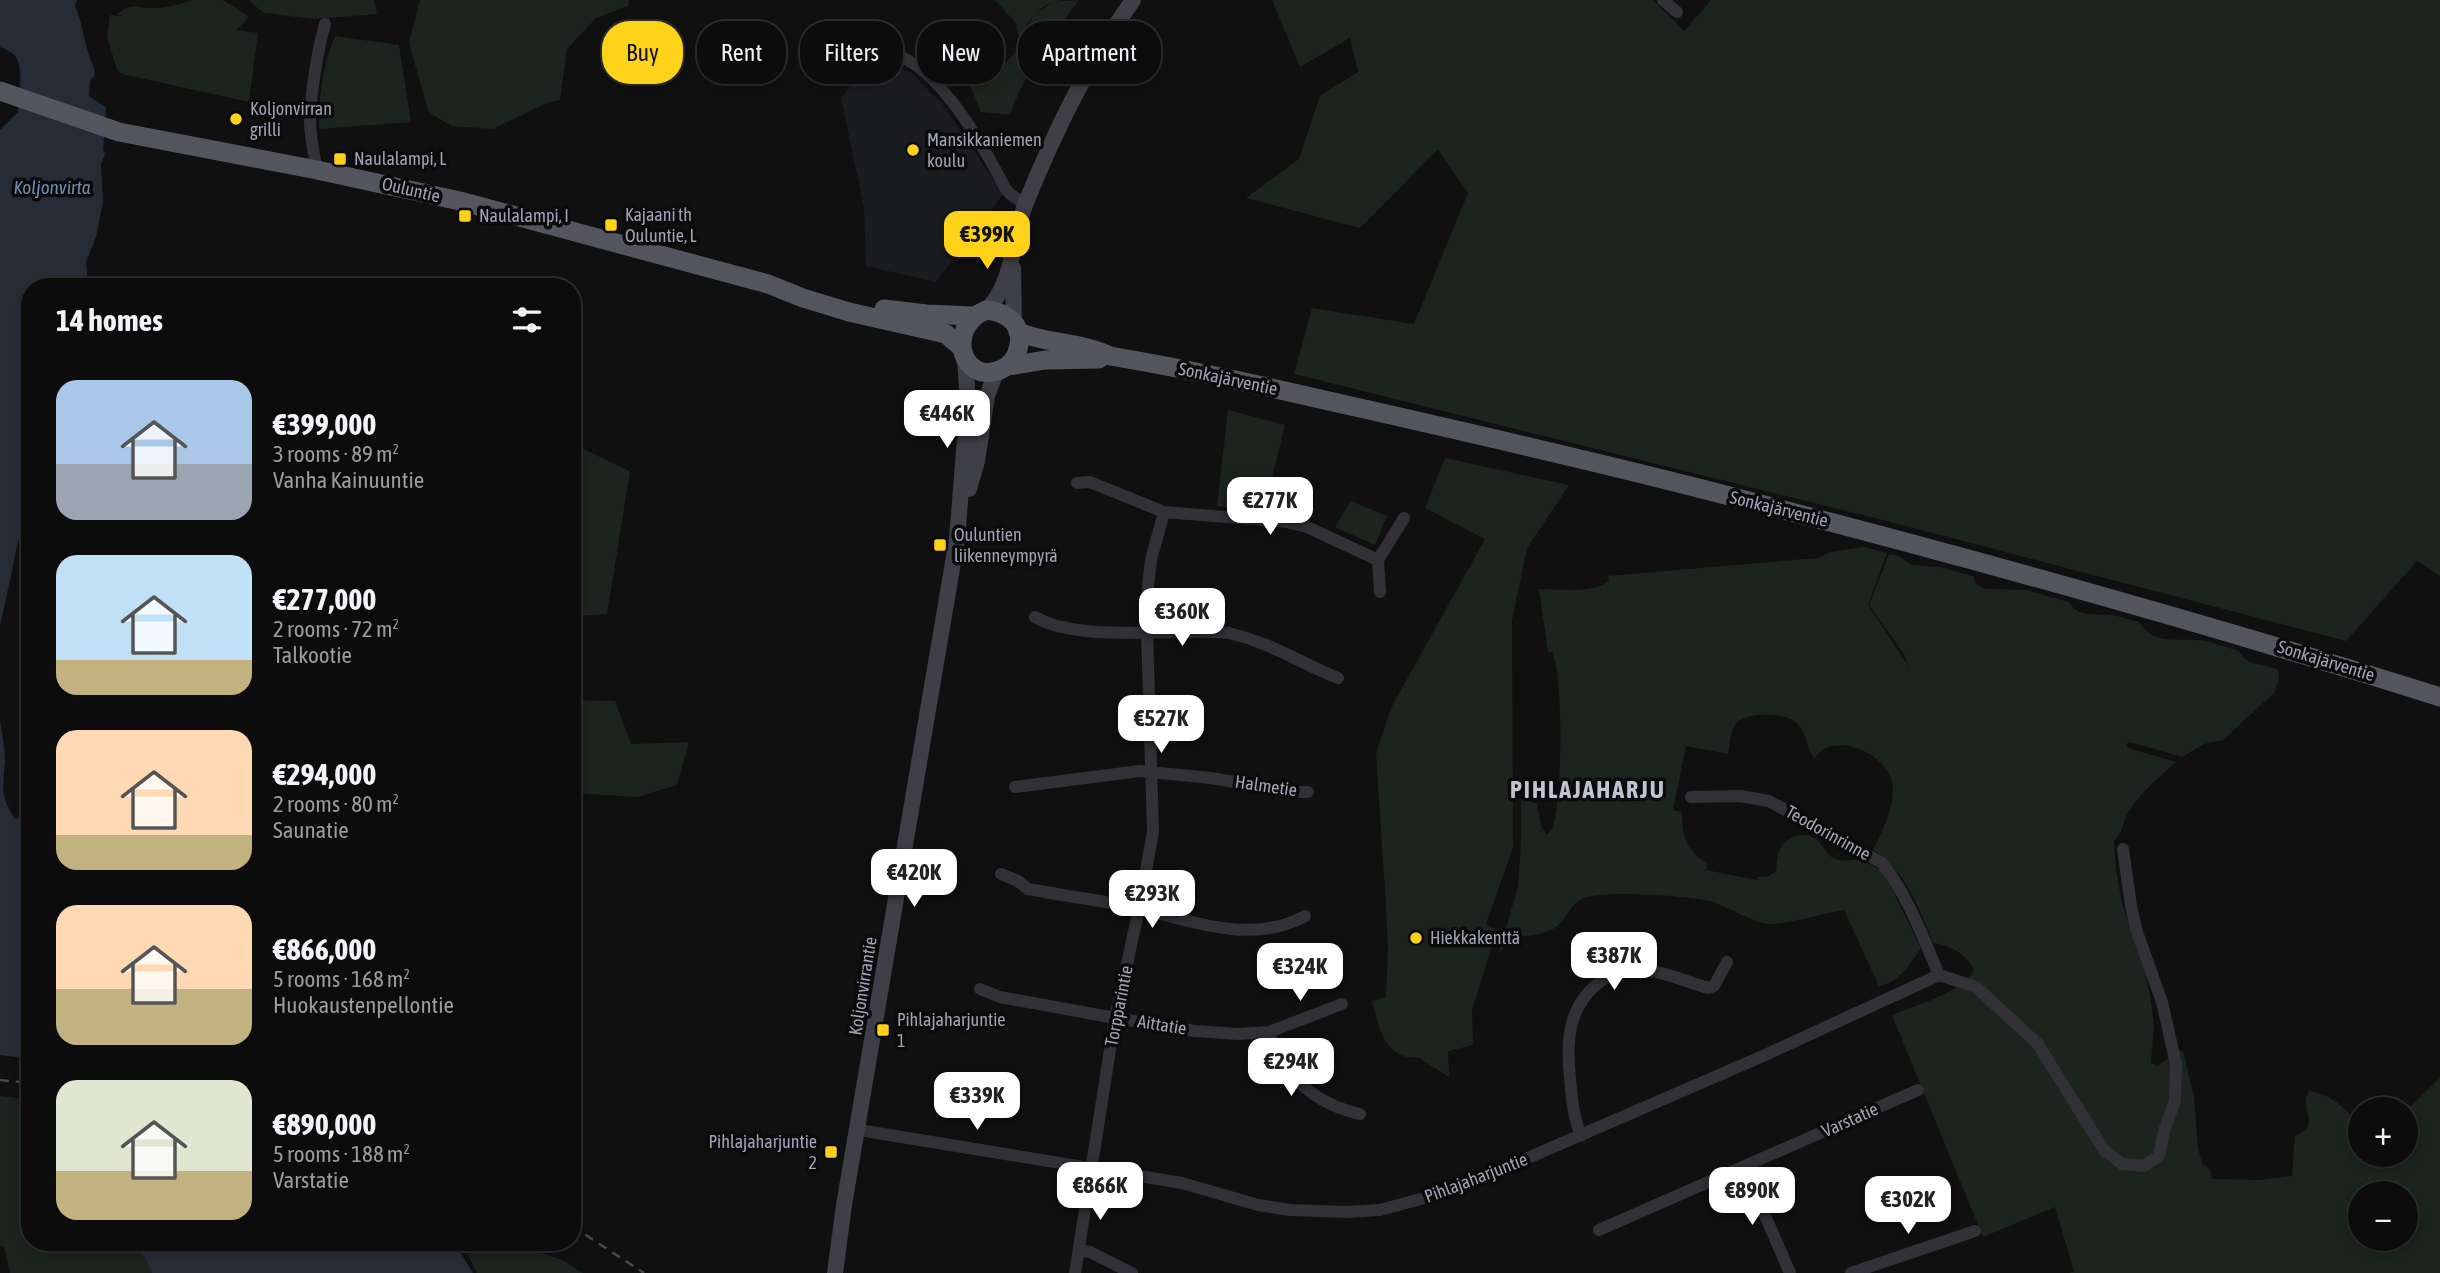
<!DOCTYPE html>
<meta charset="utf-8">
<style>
:root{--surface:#0c0c0d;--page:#151516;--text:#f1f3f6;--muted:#9a9b9d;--line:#2c2c2e;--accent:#ffd21a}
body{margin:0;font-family:"Asap Condensed",sans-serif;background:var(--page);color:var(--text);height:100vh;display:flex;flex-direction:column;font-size:26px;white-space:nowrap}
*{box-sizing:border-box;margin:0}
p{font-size:23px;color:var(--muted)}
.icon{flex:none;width:38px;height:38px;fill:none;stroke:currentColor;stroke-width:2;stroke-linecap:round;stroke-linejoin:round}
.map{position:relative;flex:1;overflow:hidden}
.sheet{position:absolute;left:21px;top:278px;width:560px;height:973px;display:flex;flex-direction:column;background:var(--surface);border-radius:28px;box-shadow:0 4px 10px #0003,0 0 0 2px var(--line)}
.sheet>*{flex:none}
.banner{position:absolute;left:602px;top:21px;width:665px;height:63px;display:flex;gap:14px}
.fabs{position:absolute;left:2348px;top:1097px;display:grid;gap:14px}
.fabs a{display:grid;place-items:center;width:70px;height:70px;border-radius:50%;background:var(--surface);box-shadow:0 4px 10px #0003,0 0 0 2px var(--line);font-size:35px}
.price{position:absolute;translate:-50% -60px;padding:0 16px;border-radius:14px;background:#fff;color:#222;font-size:23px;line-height:46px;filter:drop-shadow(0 2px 4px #0008)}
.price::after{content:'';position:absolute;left:50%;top:42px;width:21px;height:16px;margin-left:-10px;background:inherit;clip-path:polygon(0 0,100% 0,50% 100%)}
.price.on{background:var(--accent);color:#111}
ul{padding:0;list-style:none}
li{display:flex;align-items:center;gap:21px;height:175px;padding:0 35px}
li span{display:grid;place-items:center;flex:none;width:196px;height:140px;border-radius:21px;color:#555}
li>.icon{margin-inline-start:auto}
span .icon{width:84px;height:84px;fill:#fffc;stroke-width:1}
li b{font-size:30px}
h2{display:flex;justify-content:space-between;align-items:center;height:84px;padding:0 35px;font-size:30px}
.tag{padding:0 24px;border-radius:28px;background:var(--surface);box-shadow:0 4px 10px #0003,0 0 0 2px var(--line);font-size:24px;line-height:63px}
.tag.on{background:var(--accent);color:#111}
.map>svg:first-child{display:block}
.built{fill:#1b1c1f}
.green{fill:#1c241e;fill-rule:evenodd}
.water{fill:#252c36}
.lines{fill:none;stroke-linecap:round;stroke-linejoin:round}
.minor{stroke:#313137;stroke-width:12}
.secondary{stroke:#3e3f47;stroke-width:16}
.trunk{stroke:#54565f;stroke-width:19}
.rail{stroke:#474850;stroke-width:2.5;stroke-dasharray:9 7;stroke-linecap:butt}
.poi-dot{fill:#ffd21a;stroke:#0b0b0c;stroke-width:2.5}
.labels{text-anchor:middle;stroke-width:7;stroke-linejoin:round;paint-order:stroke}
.poi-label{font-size:18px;fill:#9fa3b4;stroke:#0b0b0c;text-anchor:start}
.street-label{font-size:18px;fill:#9fa3b4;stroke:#0b0b0c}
.water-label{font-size:19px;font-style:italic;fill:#728cb3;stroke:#0b0b0c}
.district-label{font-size:24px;font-weight:bold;letter-spacing:2px;fill:#c1c3cf;stroke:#0b0b0c}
</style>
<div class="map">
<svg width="2440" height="1273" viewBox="0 0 2440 1273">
<rect width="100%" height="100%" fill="#101011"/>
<path class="built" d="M872 57 912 73 943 105 1003 194 936 282 866 266 864 207 841 98Z"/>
<path class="green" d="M193 0H223L249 17 237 30 258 33 249 102 122 74 117 70 107 36 110 15 123 16 117 14C134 1 136 9 154 8 168 8 180 4 193 0Z
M248 0H374L377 14 315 19 264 13Z
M420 0H629L628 6 596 18 567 49 560 100 546 103 493 129 452 126 433 115 428 110 409 43Z
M995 0H1063C1040 2 1030 20 1019 38L1016 23Z
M1079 0C1053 36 1024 72 1010 115L981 112 971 88 967 66 1004 65 1016 51 1018 41 1035 14 1053 2Z
M1272 0H1653L1684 31 1711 0H2440V576L2417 561 2346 641 1891 522 1294 374 1312 308 1414 324 1468 193 1438 149 1360 228 1246 198 1299 159 1320 96 1358 72 1350 38 1300 67Z
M335 36 399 45 411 122 319 129C318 100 323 63 335 36Z
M1228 410 1285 425 1263 513 1217 506Z
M572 444 630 471 607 614 572 616Z
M1445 458 1569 485 1527 548 1512 620 1513 848 1486 924 1497 930 1472 1010 1473 1045 1448 1051 1449 1077 1424 1061 1422 1058C1384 1060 1380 1030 1372 1001L1386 997 1388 949 1386 906 1376 753 1391 708 1485 539 1425 508Z
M1351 501 1387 516 1375 545 1335 527Z
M1864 547 1887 553 1868 605 1909 667 1904 654 1869 605 1889 554 1899 556 1912 565 1939 567 1973 576 1976 584 1986 589 2026 590 2069 602C2078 618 2094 613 2111 615 2120 616 2130 620 2139 622 2154 647 2181 637 2206 641 2217 643 2228 648 2239 651 2248 668 2263 662 2278 670L2279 679 2274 693 2223 740 2204 744 2182 757 2130 742 2126 744 2128 748 2176 762C2159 777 2142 791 2129 811 2123 820 2123 833 2114 841L2116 870 2122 903 2141 957 2150 994 2154 1025 2151 1063 2158 1066 2176 1052 2183 1051 2194 1097 2198 1148 2202 1163 2210 1170 2212 1179 2258 1180 2292 1176 2295 1136C2323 1124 2298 1111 2309 1091 2332 1094 2345 1109 2361 1125V1155H2406L2405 1109 2412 1105 2440 1078V1273H2069L2074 1271 2055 1207 1983 1237 1892 1015C1913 1006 1967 991 1974 969 1965 953 1950 945 1933 943 1919 908 1906 871 1873 850 1882 832 1893 810 1893 788 1892 760 1851 737 1826 748 1822 750 1818 755 1814 758 1806 748 1808 734 1798 724 1787 712 1742 710 1734 727 1730 735 1730 746 1728 754L1686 746 1673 810 1682 812C1682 839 1686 848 1707 864L1706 870 1757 880 1758 877 1769 876 1776 871C1777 864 1777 855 1780 849 1786 835 1808 830 1818 841 1824 847 1826 854 1833 858 1842 862 1852 860 1862 859L1881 871 1888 881 1921 948C1909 966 1900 981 1879 986L1844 910C1825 913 1788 924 1770 924 1755 924 1727 906 1710 901 1687 896 1603 889 1582 899 1569 905 1566 922 1553 929 1527 942 1518 927 1498 955L1518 887 1521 841V798L1537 804 1541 826 1547 835C1550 832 1552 830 1553 827 1562 803 1564 672 1552 652H1548L1539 589C1559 589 1593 594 1609 581L1608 576 1817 558 1831 552ZM2361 1194H2406V1239H2361Z
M572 700 615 701 631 744 689 742 677 785 638 797 572 793Z
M0 1096 25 1099 26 1106 30 1109V1242L126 1243 144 1256 152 1273H10L4 1246H0Z
M459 1243H512L562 1260 583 1273H477L467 1253Z"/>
<path class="water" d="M0 0H77L75 6C82 22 83 36 88 52 90 61 95 66 95 75L90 81 89 96 106 108 103 150 105 154 101 164 103 202 96 237 86 262 88 283 87 287H30V487L0 626V130L18 112C19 98 24 65 15 56 11 51 5 49 0 47Z
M0 721C2 734 5 748 5 761 3 787 0 797 15 819L21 818 30 810V1070L26 1061 16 1057 0 1055Z
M126 1243H443L456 1245 473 1273H152L144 1256Z"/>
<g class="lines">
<path class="minor" d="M1663 0 1677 12
M857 52C867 51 879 50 890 53 938 64 984 147 1005 188L1010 194 1025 204
M317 170C314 154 310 138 310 121 311 91 317 53 325 24
M1077 483 1090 482 1164 512 1287 522 1307 527 1378 560
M1380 592 1378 560 1404 518
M1035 617C1079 643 1175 628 1229 633 1272 643 1298 662 1338 678
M1015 787 1140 771 1211 778 1291 792H1308
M1691 797 1740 796 1769 801 1882 863C1908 896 1923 937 1939 975
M1001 874 1018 881 1028 889C1061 895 1095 900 1128 906 1186 918 1249 947 1305 916
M1939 975 1976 987 2037 1043 2104 1150 2122 1164 2144 1166 2159 1156 2164 1131 2175 1101 2176 1064 2162 1002 2137 932 2131 906 2123 849
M980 989 1000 997 1115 1018 1195 1031 1238 1034 1269 1032 1342 1004
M1269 1032C1280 1075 1318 1105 1360 1114
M859 1130 1182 1183 1258 1205 1290 1210 1346 1212 1380 1210 1454 1190 1763 1056 1939 975
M1581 1136C1573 1116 1572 1099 1570 1078 1566 1041 1568 1005 1601 981 1610 975 1619 970 1630 969 1656 968 1684 981 1708 988L1714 986 1727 962
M1744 1167 1790 1273
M1599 1230 1918 1090
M1079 1250 1090 1252 1132 1273
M1075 1273 1115 1018 1139 909 1153 832 1147 631 1148 586 1151 560 1164 512
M1851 1273 1975 1231"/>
<path class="secondary" d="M1013 268 1014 321
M986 310C1015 284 1012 234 1027 200 1056 129 1088 63 1133 0
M969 489 977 461 987 396 996 372
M835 1273 844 1205 957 539 968 401 965 360"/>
<path class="trunk" d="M0 91 119 132 317 170 460 201 768 284 803 298 849 312 946 334 962 348
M884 309 926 314 973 316
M986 310C1007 312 1025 325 1018 349 1016 358 1010 365 1002 369 962 387 944 328 986 310Z
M1018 332C1048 344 1082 342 1110 356 1194 370 1277 389 1360 408 1475 434 1589 460 1702 489 1950 552 2196 620 2440 697
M1009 366 1045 360 1099 359"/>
<path class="rail" d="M0 1080 30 1083
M572 1226 644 1273"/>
</g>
<g class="poi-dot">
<circle cx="236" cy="119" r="7"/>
<circle cx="913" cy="150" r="7"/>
<rect x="333" y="152" width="14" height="14" rx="3.5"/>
<rect x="458" y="209" width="14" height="14" rx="3.5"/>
<rect x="604" y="218" width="14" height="14" rx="3.5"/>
<rect x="933" y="538" width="14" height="14" rx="3.5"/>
<circle cx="1416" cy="938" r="7"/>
<rect x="876" y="1023" width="14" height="14" rx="3.5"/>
<rect x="824" y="1145" width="14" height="14" rx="3.5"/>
</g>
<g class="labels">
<g class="poi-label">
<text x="250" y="115">Koljonvirran<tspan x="250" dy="21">grilli</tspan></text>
<text x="927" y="146">Mansikkaniemen<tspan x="927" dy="21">koulu</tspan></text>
<text x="354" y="165">Naulalampi, L</text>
<text x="625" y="221">Kajaani th<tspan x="625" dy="21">Ouluntie, L</tspan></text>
<text x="479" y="222">Naulalampi, I</text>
<text x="954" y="541">Ouluntien<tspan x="954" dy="21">liikenneympyrä</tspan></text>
<text x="1430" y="944">Hiekkakenttä</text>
<text x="897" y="1026">Pihlajaharjuntie<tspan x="897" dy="21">1</tspan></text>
<text x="817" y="1148" text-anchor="end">Pihlajaharjuntie<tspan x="817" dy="21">2</tspan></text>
</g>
<g class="street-label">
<text transform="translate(411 190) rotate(13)" y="6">Ouluntie</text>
<text transform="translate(1228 379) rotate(12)" y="6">Sonkajärventie</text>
<text transform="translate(1779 509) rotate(14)" y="6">Sonkajärventie</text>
<text transform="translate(2326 661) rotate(17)" y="6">Sonkajärventie</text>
<text transform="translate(1266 786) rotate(8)" y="6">Halmetie</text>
<text transform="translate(1828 833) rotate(29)" y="6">Teodorinrinne</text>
<text transform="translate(863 986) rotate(-81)" y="6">Koljonvirrantie</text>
<text transform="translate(1119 1006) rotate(-79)" y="6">Torpparintie</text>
<text transform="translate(1162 1025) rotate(9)" y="6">Aittatie</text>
<text transform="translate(1850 1120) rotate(-24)" y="6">Varstatie</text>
<text transform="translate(1476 1178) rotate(-21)" y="6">Pihlajaharjuntie</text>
</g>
<g class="water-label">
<text x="52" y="194">Koljonvirta</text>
</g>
<g class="district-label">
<text x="1588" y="798">PIHLAJAHARJU</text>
</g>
</g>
</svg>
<div class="fabs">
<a>+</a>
<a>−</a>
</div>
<b class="price on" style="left:987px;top:271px">€399K</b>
<b class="price" style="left:947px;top:450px">€446K</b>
<b class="price" style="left:1270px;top:537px">€277K</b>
<b class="price" style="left:1182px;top:648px">€360K</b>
<b class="price" style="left:1161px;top:755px">€527K</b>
<b class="price" style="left:914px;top:909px">€420K</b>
<b class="price" style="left:1152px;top:930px">€293K</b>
<b class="price" style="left:1614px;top:992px">€387K</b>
<b class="price" style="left:1300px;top:1003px">€324K</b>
<b class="price" style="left:1291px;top:1098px">€294K</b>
<b class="price" style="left:977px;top:1132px">€339K</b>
<b class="price" style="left:1100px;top:1222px">€866K</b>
<b class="price" style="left:1752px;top:1227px">€890K</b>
<b class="price" style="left:1908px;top:1236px">€302K</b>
<div class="banner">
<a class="tag on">Buy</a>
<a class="tag">Rent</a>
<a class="tag">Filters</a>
<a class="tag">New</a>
<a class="tag">Apartment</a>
</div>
<section class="sheet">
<h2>14 homes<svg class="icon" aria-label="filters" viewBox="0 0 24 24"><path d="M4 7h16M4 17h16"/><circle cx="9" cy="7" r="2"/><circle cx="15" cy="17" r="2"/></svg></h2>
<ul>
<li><span style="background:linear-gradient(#a9c7e8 60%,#9aa5b1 0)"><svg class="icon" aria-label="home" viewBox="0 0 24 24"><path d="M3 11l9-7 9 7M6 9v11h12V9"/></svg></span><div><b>€399,000</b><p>3 rooms · 89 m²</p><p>Vanha Kainuuntie</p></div></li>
<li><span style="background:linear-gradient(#bfe0f5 75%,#c2b280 0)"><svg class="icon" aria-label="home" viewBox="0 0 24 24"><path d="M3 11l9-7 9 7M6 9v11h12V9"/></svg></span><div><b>€277,000</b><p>2 rooms · 72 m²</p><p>Talkootie</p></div></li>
<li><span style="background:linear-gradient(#ffd9b3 75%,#c2b280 0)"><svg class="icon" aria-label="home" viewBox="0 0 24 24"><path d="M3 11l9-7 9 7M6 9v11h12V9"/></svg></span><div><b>€294,000</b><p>2 rooms · 80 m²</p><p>Saunatie</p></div></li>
<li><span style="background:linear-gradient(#ffd9b3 60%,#c2b280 0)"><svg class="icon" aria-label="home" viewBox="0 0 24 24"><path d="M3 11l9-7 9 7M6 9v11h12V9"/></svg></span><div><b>€866,000</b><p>5 rooms · 168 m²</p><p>Huokaustenpellontie</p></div></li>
<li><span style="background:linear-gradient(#dfe7d0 65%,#c2b280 0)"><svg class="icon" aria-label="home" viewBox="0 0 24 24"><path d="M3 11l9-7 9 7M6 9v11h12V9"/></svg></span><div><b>€890,000</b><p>5 rooms · 188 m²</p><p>Varstatie</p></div></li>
</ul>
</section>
</div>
